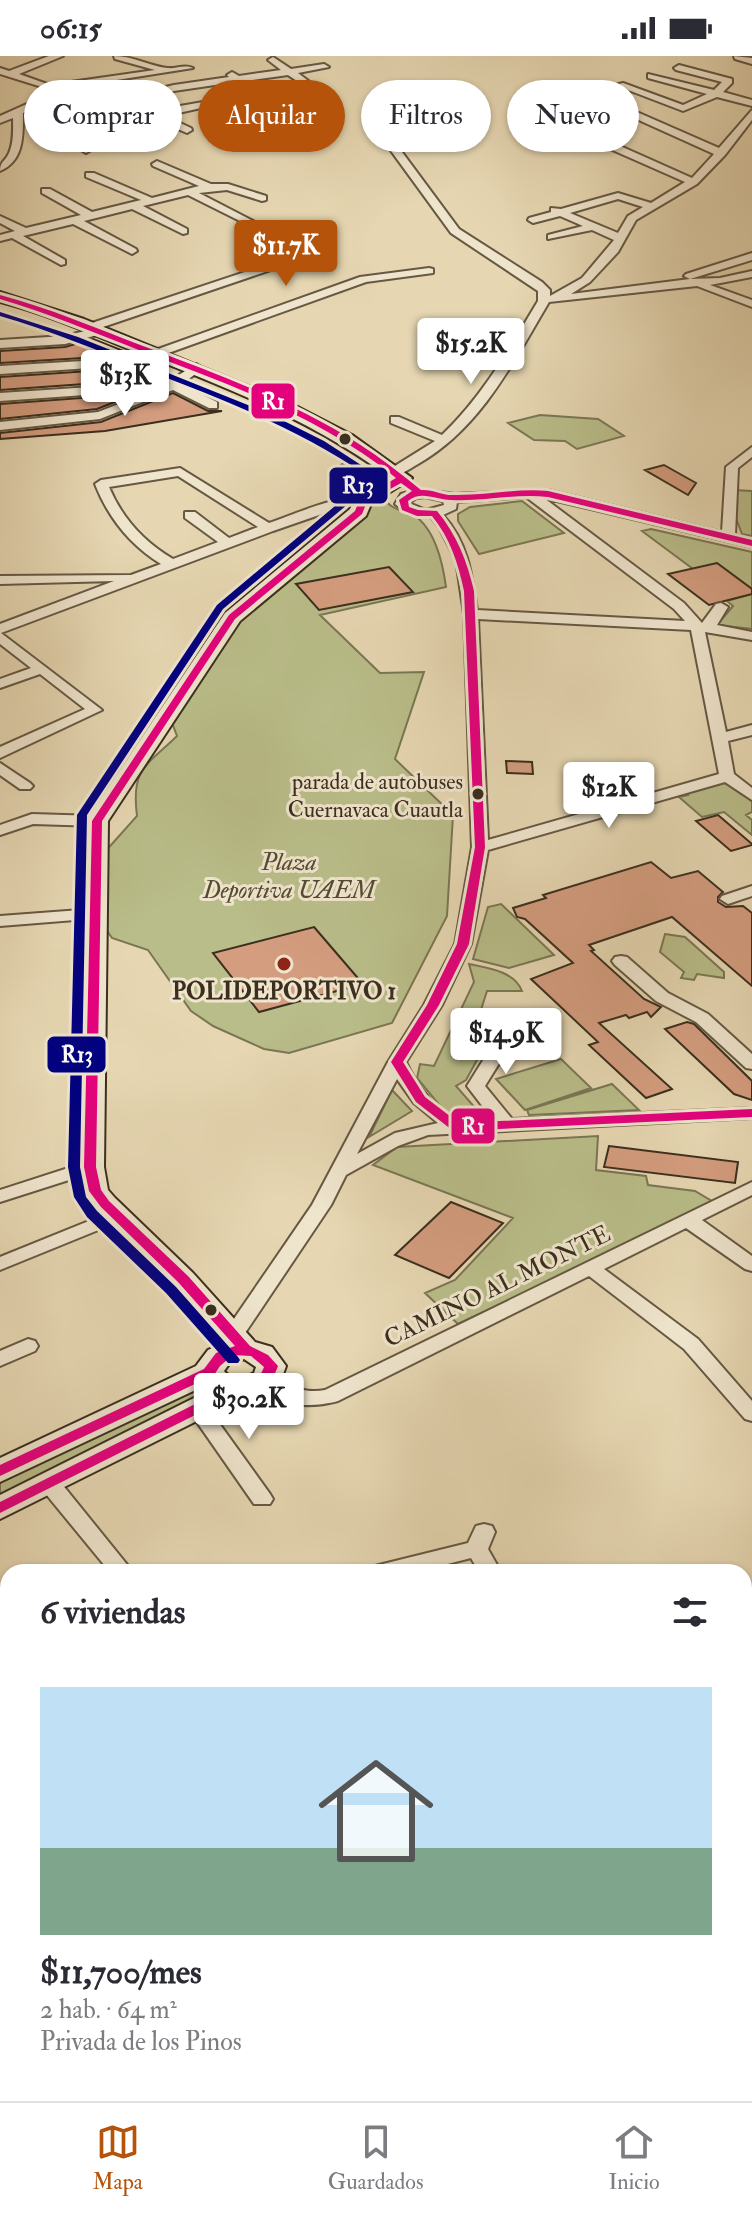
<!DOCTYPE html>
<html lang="es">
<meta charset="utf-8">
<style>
:root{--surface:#fff;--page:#f7f7f7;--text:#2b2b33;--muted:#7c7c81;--line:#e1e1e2;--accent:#b45309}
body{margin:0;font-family:"IM FELL Double Pica",serif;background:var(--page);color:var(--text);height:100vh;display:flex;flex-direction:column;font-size:30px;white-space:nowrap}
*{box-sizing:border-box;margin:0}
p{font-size:26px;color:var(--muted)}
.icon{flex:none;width:44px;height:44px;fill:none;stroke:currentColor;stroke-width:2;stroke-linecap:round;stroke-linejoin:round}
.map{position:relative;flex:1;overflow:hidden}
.details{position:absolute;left:0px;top:1508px;width:752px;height:538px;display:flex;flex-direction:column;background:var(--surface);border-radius:24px 24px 0 0;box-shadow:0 2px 6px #0004}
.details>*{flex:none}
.banner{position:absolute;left:24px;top:24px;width:704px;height:72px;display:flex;gap:16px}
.price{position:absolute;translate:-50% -68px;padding:0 18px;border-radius:8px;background:#fff;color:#222;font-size:26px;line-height:52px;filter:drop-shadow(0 2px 4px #0008)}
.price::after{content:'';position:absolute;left:50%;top:48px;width:24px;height:18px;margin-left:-12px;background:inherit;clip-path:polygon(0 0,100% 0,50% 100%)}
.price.on{background:var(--accent);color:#fff}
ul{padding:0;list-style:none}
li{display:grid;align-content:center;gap:16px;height:424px;padding:0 40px}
li span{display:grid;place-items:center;height:248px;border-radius:0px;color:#555}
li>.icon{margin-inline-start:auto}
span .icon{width:144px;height:144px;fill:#fffc;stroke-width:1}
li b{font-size:34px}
h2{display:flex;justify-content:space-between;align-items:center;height:96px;padding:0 40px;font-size:34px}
.pill{padding:0 28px;border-radius:36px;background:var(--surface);box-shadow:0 2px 6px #0004;font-size:28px;line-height:72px}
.pill.on{background:var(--accent);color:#fff}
.status{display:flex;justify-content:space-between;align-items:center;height:56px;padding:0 40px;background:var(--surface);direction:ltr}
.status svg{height:22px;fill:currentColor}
.tabs{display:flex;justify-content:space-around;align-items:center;height:112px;border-top:2px solid var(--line);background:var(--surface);font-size:22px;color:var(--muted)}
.tabs a{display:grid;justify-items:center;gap:4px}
.tabs .on{color:var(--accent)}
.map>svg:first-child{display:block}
.green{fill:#b9bd89;stroke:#7a7654;stroke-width:2}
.building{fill:#d49d7f;stroke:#3b2e1e;stroke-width:2}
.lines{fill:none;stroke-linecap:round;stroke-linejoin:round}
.street-casing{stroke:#665843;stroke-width:4}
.secondary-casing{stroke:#3b2e1e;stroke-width:4}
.street{fill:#efe5cd;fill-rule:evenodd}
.secondary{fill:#efe5cd;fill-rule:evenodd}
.bus-1-casing{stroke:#efe5cd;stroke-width:6}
.bus-2-casing{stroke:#efe5cd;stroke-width:6}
.bus-1{fill:#e5007d;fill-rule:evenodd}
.bus-2{fill:#000080;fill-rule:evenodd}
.bus-dot{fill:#3b2e1e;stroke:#efe5cd;stroke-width:3}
.poi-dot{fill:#8f2418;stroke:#efe5cd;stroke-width:3}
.labels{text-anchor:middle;stroke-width:6;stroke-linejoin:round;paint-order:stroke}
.bus-label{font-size:22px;fill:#3b2e1e;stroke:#efe5cd;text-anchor:end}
.park-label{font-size:24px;font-style:italic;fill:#544b33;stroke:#efe5cd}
.poi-label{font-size:24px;font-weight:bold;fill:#3b2e1e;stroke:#efe5cd}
.street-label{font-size:24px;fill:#3b2e1e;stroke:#efe5cd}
.line-badge{stroke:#efe5cd;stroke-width:3}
.badge-label{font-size:22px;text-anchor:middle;font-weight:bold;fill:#fff}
</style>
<div class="status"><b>06:15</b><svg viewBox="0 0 49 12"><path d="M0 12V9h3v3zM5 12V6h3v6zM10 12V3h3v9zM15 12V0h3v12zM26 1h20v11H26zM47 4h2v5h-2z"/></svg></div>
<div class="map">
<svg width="752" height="2045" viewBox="0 0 752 2045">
<rect width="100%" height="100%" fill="#e6d7b2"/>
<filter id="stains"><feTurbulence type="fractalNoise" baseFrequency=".0025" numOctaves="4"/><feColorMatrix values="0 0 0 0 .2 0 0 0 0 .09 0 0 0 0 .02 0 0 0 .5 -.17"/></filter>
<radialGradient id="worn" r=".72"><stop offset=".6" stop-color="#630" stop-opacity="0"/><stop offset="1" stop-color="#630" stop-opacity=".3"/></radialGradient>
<path class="green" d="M540 359 598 363 624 380 577 393 565 385 534 384 508 367Z
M734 434 752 435V480L742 478 732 452Z
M383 440C391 457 408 453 420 464 437 480 443 509 446 531L320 559 380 617 424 616 395 703 453 759 447 860 392 967 289 997 264 993 213 970 191 955 148 894 112 882 101 866 103 798 137 760C131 713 145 711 177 680L169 659 235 569 273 530Z
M522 445 564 477 479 498 458 465V458L470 451Z
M651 473 752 496V533L717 507 693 513 642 475Z
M752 538V573L717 569 733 550 727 545Z
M726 723 752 745V756L746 759 752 764V779L724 756 702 761 679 741 688 739 684 734Z
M501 848 554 899 509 912 473 903 488 851Z
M665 878 685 881 724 916V922L697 918 694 924 681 922 684 916 660 896Z
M469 908C488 912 514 915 522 935H487L479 960 498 966 466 1024 456 1030 484 1062 445 1056 417 1022 420 1008 434 1010 474 926Z
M561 1003 591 1032 525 1054 496 1023Z
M612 1028 639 1054 529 1059 527 1054Z
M392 1034 412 1055 369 1081Z
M598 1080 596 1114 646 1120 648 1129 695 1135 715 1147 458 1268 425 1237 455 1224 513 1162 373 1109 397 1091Z
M203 1323 218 1337 0 1444V1422Z"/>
<path class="building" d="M93 283 133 299 0 307V295L65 291Z
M152 306 162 309 169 322 0 334V321L135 312Z
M173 337 208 355H222L105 375 0 383V377L101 366Z
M135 338 97 353 0 363V348Z
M664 409 696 427 688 439 645 414Z
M717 507 752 533V538L709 549 668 518Z
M389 511 413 536 319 554 296 528Z
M506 705 532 706 533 718 507 717Z
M718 759 752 788V789L731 795 696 765Z
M651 806 671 822 698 815 723 836 718 841V846L726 851 743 850 752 857V930L672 861 589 889 594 894 591 895 644 943 661 951 651 961 647 956 629 962 626 959 599 967 672 1033 646 1042 589 989 598 986 531 923 573 907 525 863 517 861 513 852 546 842 543 839Z
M314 871 363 928 259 956 213 897Z
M687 966 694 968 752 1025V1044L734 1038 665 973Z
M609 1090 738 1106 735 1127 604 1111Z
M451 1146 503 1167 449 1222 395 1199Z"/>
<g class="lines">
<g class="street-casing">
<path id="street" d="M49 0H63L19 18 50 29 155 14 115 3 114 0C133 0 149 10 167 12 177 13 184 8 193 12L53 34 69 54 174 29 229 21 227 19 232 16 239 20 281 14 268 4 273 1 291 13 324 8 329 11 298 17 315 30 317 32 312 35 288 19 245 25 272 49 274 51 269 54 235 26 174 35 73 59 84 75 180 50 232 41 237 44 165 60 191 72 192 74 187 77 155 63 86 81 91 94 86 97 81 94 74 76 51 44 23 57C23 80 24 105 0 115 0 105 5 106 9 97 14 86 13 73 13 62L0 67V60L47 39 42 31 0 18V12L9 15Z
M734 0 752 2V8L735 3Z
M679 9 732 23V27L723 36 752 44V50L717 41 683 55 615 29 623 27 683 49 707 38 648 22V18L714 34 722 26 676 14 674 12Z
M592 39H598L719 92 752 54V64L725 99 697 128 636 164 618 196 590 226 571 238 690 223 684 220 686 218 752 197V204L690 223 720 222 752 215V221L710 229 752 244V251L697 230 549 246C514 305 481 372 418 408 409 413 401 420 390 419V413L435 385 391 367V361H399L442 379C483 340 509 293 538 245V235L451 177 389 92 391 84 400 82 399 92 459 173 542 226 550 234V240L582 222 614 184 592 174 548 183V179L583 170 560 160 533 167 528 164 529 162 551 156V152L561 153 618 137 651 147 685 126 601 89 547 53V49H553L609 85 692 122 714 98 592 43ZM618 143 643 151 628 160 618 177 570 157Z
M157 105 211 128H228L266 140V144L262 145 227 134 199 137 261 169 252 171 188 139 143 150 187 173V177L183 178 132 153 84 165 136 193 137 195 132 198 73 168 23 180 65 204V208L61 209 12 182 0 185V179L15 175 0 167V160L26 172 81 159 42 137V133H50L92 156 141 144 86 121V117H94L152 142 199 130 153 110 152 108Z
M311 194 315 195V199L100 272 104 273V277L65 288 0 292V284L65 280 89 274 84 271 86 269Z
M429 212 433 213V217L366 226 135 309 0 318V310L133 302 360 221Z
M196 308 202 312 200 315 181 328 217 346V352H209L173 334 100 363 0 374V366L98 356 155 334 0 345V337L168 326Z
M752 391V401L738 412 735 479 752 483V491L544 442 684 547 702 567 716 548 721 547 728 551 717 569 752 576V584L705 576 726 676 752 669V679L728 685 734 718 752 732V744L725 726 488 794 471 888 442 949 406 1006C415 1026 439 1061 461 1066 471 1068 484 1065 493 1064L467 1030 505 969 523 962 532 967 518 977 485 1030 512 1063 752 1052V1062L428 1079 398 1090 346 1119 331 1149 241 1283H227L224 1278 227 1273 312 1149 388 1006 424 949 455 888 472 791 464 558 456 504 439 471 431 461 409 458 395 448 401 438 419 433 454 438 548 434 722 476 726 411ZM425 441 443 445 444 449 426 454 409 447 416 442ZM526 441 674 553 685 565 477 554C472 519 468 486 443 459L456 453 457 446ZM478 563 691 574 719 718 488 784ZM397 1023 414 1047 438 1067 395 1077 357 1098Z
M343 409 348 410 385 435 373 438 338 416 337 413Z
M180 412 269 467C291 460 351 432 370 445L363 449 342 451 273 475 1 577 102 654 0 702V691L85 653 40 618 0 632V623L31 612 0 588V568L114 525 0 528V520L131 519 161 508C130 489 108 461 95 428L101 424ZM178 420 258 471 229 482 195 456H185V462L218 486 173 503C144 486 122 462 109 431Z
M0 707 30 727 33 730 30 733H20L0 719Z
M32 758 97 760 105 765 97 770 33 768 0 779V769Z
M752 830V840L728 848 720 843 722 840Z
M94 853 102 858 100 862 0 870V860Z
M621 900 627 901 668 937 708 958 752 998V1013L746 1012 696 966 656 945 615 909 612 905 615 901Z
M90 1105 97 1107 99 1111 97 1115 0 1146V1134Z
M752 1126V1139L702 1164 752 1200V1215L745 1213 686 1172 604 1213 698 1283 752 1345V1365L745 1363 684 1293 589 1220 338 1345C313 1352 268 1352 251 1328L254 1323C272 1318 295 1340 325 1334Z
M116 1154 126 1160 123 1164 0 1214V1201Z
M28 1283 35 1285 38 1290 35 1295 0 1310V1295Z
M199 1347 206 1349 270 1438 273 1443 270 1448H254L192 1359 189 1354 192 1349Z
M49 1420 57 1422 133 1516H110L41 1432 38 1427 41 1422Z
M484 1468 492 1470 495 1476 488 1493 501 1516H479L471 1502 416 1516H372L375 1510 383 1508 468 1487 476 1470Z
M752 1588V1606L744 1608V1590Z
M744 1746 752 1749V1777L744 1774Z
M8 1896V1920L0 1923V1899Z
M752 1989V2012L744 2015V1992Z
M127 2038H155L158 2045H130Z
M393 2038H420L423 2045H396Z
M641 2038H683L680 2045H638Z"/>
</g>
<g class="secondary-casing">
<path id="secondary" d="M0 236 84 263 290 347 352 379 412 422 371 448 366 460 240 565 108 765 104 1111 108 1134 115 1142 193 1217 255 1286 272 1291 286 1310C280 1331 263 1343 241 1343L0 1463V1439L208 1335 204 1330 0 1426V1402L196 1310 208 1294 223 1287 173 1229 95 1154 81 1135 76 1111 86 765 225 557 350 453 356 441 390 422C315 366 230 333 144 299 96 280 50 259 0 246ZM244 1303 256 1311 254 1317C244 1322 232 1326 224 1315L229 1308Z"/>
</g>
<use href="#street" class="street"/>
<use href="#secondary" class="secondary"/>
<g class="bus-1-casing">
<path id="bus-1" d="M0 239C49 252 96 272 143 290 217 318 292 345 359 388 381 402 401 418 421 434 432 433 441 439 452 439 484 440 516 432 548 435L752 484V490L548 441C515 437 483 446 451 444 435 444 422 434 408 445L409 451 418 454 437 455C457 479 467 505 474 535L485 791 469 888 439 949 403 1006 425 1041 459 1067 752 1053V1061L456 1075 452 1074 416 1046 391 1006 427 949 457 888 475 791 464 535C458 507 450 482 432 460H417L402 454 399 444 412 435 401 427 367 446 362 458 235 563 102 765 96 1111 101 1134 109 1145 188 1220 250 1290 268 1299 278 1310C271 1331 257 1336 237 1338L0 1457V1446L229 1331C244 1327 258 1328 264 1311L251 1300 233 1299 220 1310 214 1319 0 1420V1409L204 1313 216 1297 235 1290 178 1226 101 1151 89 1135 84 1111 92 765 229 559 355 455 360 443 396 422C321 361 228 328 139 294 93 276 47 257 0 243Z"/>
</g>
<g class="bus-2-casing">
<path id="bus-2" d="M0 256 78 281 268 357 324 385 378 420 355 435 348 448 223 553 87 759 80 1111 86 1141 97 1155 176 1231 238 1301 240 1304 238 1307H228L166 1237 87 1161 74 1141 68 1111 77 759 217 549 341 445 349 431 368 420C300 374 225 344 149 315 100 295 51 275 0 260Z"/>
</g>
<use href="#bus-1" class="bus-1"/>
<use href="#bus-2" class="bus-2"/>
</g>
<g class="bus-dot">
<circle cx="345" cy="383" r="7"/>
<circle cx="478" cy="738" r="7"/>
<circle cx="211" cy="1254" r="7"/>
</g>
<circle class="poi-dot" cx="284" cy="908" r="8"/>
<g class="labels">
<g class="bus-label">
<text x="463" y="733">parada de autobuses<tspan x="463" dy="28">Cuernavaca Cuautla</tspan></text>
</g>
<g class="park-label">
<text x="289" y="814">Plaza<tspan x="289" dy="28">Deportiva UAEM</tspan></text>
</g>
<g class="poi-label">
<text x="284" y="943">POLIDEPORTIVO 1</text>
</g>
<g class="street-label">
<text transform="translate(497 1230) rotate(-26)" y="8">CAMINO AL MONTE</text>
</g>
</g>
<g class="line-badge">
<rect x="250" y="326" width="46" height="38" rx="8" fill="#e5007d"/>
<rect x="328" y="410" width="61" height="39" rx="8" fill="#000080"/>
<rect x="46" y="979" width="61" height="39" rx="8" fill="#000080"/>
<rect x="450" y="1051" width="46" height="38" rx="8" fill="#e5007d"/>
</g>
<g class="badge-label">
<text x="273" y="353">R1</text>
<text x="358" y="437">R13</text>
<text x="77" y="1006">R13</text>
<text x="473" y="1078">R1</text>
</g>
<rect width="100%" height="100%" filter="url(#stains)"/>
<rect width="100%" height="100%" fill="url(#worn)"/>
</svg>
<b class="price on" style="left:286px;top:232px">$11.7K</b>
<b class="price" style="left:471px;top:330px">$15.2K</b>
<b class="price" style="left:125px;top:362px">$13K</b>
<b class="price" style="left:609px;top:774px">$12K</b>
<b class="price" style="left:506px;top:1020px">$14.9K</b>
<b class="price" style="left:249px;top:1385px">$30.2K</b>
<div class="banner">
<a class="pill">Comprar</a>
<a class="pill on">Alquilar</a>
<a class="pill">Filtros</a>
<a class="pill">Nuevo</a>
</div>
<section class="details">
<h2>6 viviendas<svg class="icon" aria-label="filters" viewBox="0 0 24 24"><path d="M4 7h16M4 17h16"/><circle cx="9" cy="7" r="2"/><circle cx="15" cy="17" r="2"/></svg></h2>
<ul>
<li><span style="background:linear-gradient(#bfe0f5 65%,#7fa58c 0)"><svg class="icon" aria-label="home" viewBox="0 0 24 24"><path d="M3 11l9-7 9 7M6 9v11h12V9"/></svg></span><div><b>$11,700/mes</b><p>2 hab. · 64 m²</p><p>Privada de los Pinos</p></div></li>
</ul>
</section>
</div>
<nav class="tabs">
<a class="on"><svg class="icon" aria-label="map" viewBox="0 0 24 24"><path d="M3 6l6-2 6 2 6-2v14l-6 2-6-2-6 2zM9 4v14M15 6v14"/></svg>Mapa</a>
<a><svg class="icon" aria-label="saved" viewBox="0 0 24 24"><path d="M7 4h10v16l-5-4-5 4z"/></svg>Guardados</a>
<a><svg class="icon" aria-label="home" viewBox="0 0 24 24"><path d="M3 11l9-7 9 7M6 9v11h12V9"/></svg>Inicio</a>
</nav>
